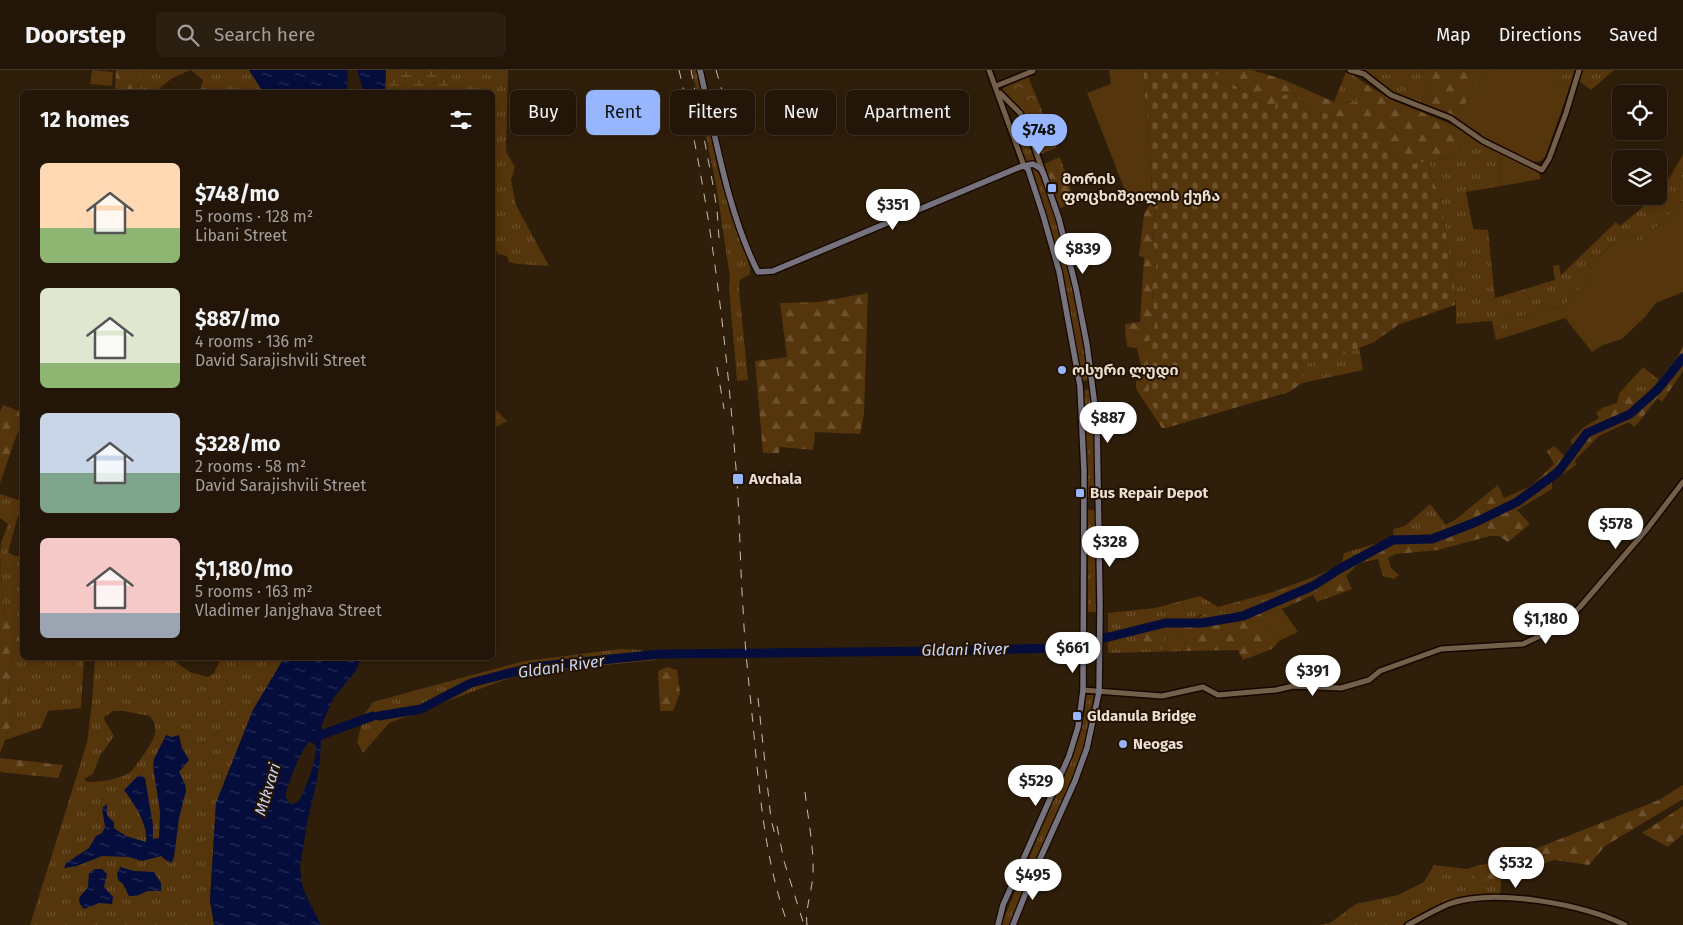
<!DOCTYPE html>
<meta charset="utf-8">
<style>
:root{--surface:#231608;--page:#2b1f12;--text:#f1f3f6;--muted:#a39f9c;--line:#403529;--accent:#98b6fd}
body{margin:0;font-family:"Fira Sans","Noto Sans Georgian",sans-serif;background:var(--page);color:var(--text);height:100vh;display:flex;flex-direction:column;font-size:19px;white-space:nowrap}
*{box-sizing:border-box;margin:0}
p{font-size:16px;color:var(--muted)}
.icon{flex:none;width:28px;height:28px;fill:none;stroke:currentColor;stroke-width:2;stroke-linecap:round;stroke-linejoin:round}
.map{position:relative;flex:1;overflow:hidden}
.drawer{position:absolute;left:20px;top:20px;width:475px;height:570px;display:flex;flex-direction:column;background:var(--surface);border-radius:8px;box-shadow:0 2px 12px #0003,0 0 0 1px var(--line)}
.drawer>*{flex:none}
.hud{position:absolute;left:510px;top:20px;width:475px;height:45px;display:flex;gap:10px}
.controls{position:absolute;left:1612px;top:15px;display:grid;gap:10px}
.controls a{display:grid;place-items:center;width:55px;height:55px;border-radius:8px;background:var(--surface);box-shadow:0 2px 12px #0003,0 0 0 1px var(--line);font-size:25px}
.price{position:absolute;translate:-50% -42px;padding:0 11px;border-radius:18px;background:#fff;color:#222;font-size:16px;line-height:32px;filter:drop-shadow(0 1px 2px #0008)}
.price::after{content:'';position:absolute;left:50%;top:30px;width:15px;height:11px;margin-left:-8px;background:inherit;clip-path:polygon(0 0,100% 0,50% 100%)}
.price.selected{background:var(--accent);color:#111}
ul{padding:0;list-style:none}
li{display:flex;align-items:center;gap:15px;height:125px;padding:0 20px}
li span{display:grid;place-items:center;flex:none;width:140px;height:100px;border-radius:8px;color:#555}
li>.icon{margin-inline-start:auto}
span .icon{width:60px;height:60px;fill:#fffc;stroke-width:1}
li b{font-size:21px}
h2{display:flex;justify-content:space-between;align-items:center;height:60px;padding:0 20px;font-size:21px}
.pill{padding:0 18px;border-radius:8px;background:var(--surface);box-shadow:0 2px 12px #0003,0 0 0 1px var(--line);font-size:18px;line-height:45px}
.pill.selected{background:var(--accent);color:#111}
header{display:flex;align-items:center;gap:30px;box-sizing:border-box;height:70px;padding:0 25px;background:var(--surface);border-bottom:1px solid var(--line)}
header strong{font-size:24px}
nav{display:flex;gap:28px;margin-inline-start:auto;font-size:18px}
.search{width:350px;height:45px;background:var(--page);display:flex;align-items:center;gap:12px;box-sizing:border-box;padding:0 18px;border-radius:8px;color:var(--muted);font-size:19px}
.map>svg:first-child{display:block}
.grass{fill:url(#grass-tufts);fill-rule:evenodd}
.forest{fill:url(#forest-firs)}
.wetland{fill:url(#wetland-marsh)}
.cemetery{fill:url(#cemetery-stones)}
.park{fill:url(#park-crowns)}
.garden{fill:#55350c}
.water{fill:url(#water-ripples);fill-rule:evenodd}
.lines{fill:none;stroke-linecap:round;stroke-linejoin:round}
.river{stroke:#040d3b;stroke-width:9}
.tertiary-casing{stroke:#170700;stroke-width:8}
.secondary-casing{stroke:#170700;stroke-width:8}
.tertiary{stroke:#74604a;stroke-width:5}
.secondary{stroke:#76737e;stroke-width:5.5}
.rail{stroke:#c9bcaf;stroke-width:1;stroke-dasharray:9 9;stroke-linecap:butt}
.poi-dot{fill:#98b6fd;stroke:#251402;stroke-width:2}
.labels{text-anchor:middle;stroke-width:4;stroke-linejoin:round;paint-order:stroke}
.poi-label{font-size:15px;font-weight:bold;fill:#ebdfd3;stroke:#251402;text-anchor:start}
.water-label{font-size:16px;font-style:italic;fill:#c5d3f4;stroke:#251402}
</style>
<header>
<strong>Doorstep</strong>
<div class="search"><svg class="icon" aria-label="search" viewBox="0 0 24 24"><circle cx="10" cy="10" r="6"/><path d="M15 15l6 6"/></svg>Search here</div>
<nav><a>Map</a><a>Directions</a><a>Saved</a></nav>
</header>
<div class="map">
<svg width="1683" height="855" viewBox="0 0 1683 855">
<defs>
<pattern id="grass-tufts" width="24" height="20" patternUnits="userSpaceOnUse" patternTransform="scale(1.25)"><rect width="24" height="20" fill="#55350c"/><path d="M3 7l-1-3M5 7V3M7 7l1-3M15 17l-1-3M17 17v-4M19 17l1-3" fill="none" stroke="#6e522e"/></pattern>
<pattern id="forest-firs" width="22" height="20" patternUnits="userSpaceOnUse" patternTransform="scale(1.25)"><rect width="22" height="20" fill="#55350c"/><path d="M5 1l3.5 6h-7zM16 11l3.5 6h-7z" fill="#6e522e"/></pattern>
<pattern id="wetland-marsh" width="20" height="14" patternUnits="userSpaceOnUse" patternTransform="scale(1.25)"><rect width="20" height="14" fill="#55350c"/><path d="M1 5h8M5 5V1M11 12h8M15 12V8" fill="none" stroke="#6e522e"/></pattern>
<pattern id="cemetery-stones" width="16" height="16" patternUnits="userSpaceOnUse" patternTransform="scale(1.25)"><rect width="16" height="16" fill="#55350c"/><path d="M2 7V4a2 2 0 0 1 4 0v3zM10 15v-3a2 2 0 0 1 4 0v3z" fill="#6e522e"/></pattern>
<pattern id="park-crowns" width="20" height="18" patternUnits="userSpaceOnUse" patternTransform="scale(1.25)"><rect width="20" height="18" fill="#55350c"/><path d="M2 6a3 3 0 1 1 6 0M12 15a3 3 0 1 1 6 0" fill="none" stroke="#6e522e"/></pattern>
<pattern id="water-ripples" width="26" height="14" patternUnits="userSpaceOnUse" patternTransform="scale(1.25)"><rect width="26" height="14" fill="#040d3b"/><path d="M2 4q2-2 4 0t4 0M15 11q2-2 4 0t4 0" fill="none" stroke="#293056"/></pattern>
</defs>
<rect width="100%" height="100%" fill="#2f1e0a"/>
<path class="grass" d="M143 0H190L171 9 155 22H136Z
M191 0H249L263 22H200L203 10Z
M443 0H508L506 82 515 97 511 110 516 135 549 196 518 194 509 192 507 186 498 184 492 170V22H451Z
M692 0H697L719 104 726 128 750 197V204L740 210 739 219 748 310 737 311 729 217 730 207 716 114Z
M1363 0H1422L1433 39 1394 24Z
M1554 0H1575L1570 16 1550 11Z
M1580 0H1614L1591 20 1578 10Z
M1346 2 1353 5 1366 14 1361 27 1354 33 1334 32Z
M1020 60 1026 62 1038 93 1034 91 1025 92 1015 66 1017 61Z
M1475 68 1485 76 1499 83 1501 116 1466 122 1473 159 1488 160 1495 228 1555 210 1553 196 1559 195 1561 205 1616 152 1620 156 1656 126H1659L1661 122 1659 118 1665 115 1683 85V131L1640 172 1627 161 1588 196 1595 203 1563 236 1506 250 1510 266 1496 270 1492 251 1456 254V227L1440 126 1432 109 1428 92 1454 86Z
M1030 96 1036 98 1038 101 1052 138 1072 210 1089 310 1083 311 1082 310 1063 207 1051 162 1033 106V100Z
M1359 278 1363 300 1302 313 1304 294 1339 286Z
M1643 297 1659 310 1645 327 1639 329 1632 326 1623 319Z
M1090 319 1094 374 1096 427H1088L1083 321 1084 320Z
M0 424 22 431 8 483 22 488V552L16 553 4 548 0 485 1 473 8 454 0 448Z
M1430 434 1446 455V459L1435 464 1420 465 1406 473H1397L1388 476 1376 484 1342 492 1344 483 1394 468 1393 459 1405 456Z
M1088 440H1094L1095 442 1096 542H1088Z
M1308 509 1309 513 1256 536 1226 544 1200 545 1191 550 1167 548 1175 563 1183 568 1185 571 1184 581 1108 583V543L1155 538 1200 526 1218 537 1273 522Z
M18 573 22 575V588H84L81 638 48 641 41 658 5 670 14 647 7 635 12 588V575Z
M621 579 641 580 657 590 523 603 389 653 363 683 357 672 364 645 373 632 524 591Z
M95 588H170L190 602 208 607 214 603 221 588H284L253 640 216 733 210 830 214 855H30L87 673 92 633ZM113 641H123L150 646C163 662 149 677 139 691 136 695 133 700 129 703 116 710 101 712 87 712L84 709 93 704 100 686 114 666 105 651 104 647Z
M1087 625H1094L1088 660 1080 689 1010 855H1001L1071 688 1084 646Z
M1434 795 1466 799 1483 815 1501 814 1500 825 1452 829 1402 855H1318L1330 853 1356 834 1398 825 1424 812Z"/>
<path class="forest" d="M116 0H143L136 22H115Z
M1209 0H1252L1282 9 1334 32 1354 33 1361 27 1366 14 1392 30 1453 55 1475 68 1454 86 1428 92 1407 94 1386 74 1356 52 1309 39 1294 23 1275 40Z
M1422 0H1496L1495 2H1486L1456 48 1445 42 1433 39Z
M1060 87 1075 132 1060 138 1044 94Z
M1152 131 1155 136 1152 172 1158 186 1152 218 1155 253 1147 279 1150 331 1166 358H1162L1136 319V312L1142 301 1137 278 1127 277 1125 261V254L1140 252 1144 187 1139 186 1144 144Z
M868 223 864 344 860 364 815 362 813 380 780 377 779 383H763L755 291 787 287 780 233 819 232Z
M1683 276V301L1662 332 1657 328 1639 352 1634 357 1629 352 1599 366 1575 390 1576 395 1552 412V419L1517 440 1530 454 1508 472 1499 466H1490L1438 480 1396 484 1388 488 1391 498 1399 505 1394 509 1383 506 1378 489 1359 493 1346 506 1352 519 1317 532 1313 525 1282 539 1269 542 1264 561 1266 559 1279 571 1272 579 1243 590 1238 580 1184 581 1185 571C1177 561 1170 564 1167 548L1191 550 1209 543 1226 544 1256 536 1309 513 1308 509 1342 495V492L1376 484 1388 476 1397 473H1406L1420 465 1435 464 1446 459V455L1456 449 1498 415 1504 428 1531 416 1554 394 1547 381 1554 376 1565 386 1572 376 1571 370 1583 358 1599 348 1596 343 1602 338 1617 333 1619 324 1623 319 1632 326 1639 329 1645 327 1677 288Z
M3 335 22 342V354L16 367 0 413V342Z
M0 489 4 548 16 553 22 552V575L18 573 12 575V588L7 635 14 647 0 683Z
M1146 552C1157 554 1171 567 1161 579H1141C1136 570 1138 564 1141 554Z
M667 597 677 600 680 623 673 641H660L658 601Z
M0 688 63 695 58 708 0 702Z
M1683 715V729L1605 776 1589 795 1554 790 1501 808V814L1483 815 1466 799 1522 784 1659 730Z
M1683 736V764L1668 777 1642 763Z"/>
<path class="wetland" d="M386 0H443L451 22H385Z
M493 337 507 351 496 357 495 409 493 419Z"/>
<path class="cemetery" d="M1143 0H1209L1275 40 1277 27 1294 23 1309 39 1356 52 1386 74 1407 94 1428 92 1432 109 1440 126 1456 227 1455 235 1398 255 1374 272 1339 286 1305 294 1302 313 1289 322 1166 358 1150 331 1147 279 1155 253 1152 218 1158 186 1152 172 1155 136 1152 131 1151 100Z"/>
<path class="park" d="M1028 6 1057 78 1040 84 1026 47 1004 25 1002 20C1007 12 1020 10 1028 6Z"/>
<path class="garden" d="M92 0 113 2 112 16 90 14Z
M1109 0H1143L1151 100 1152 131H1129L1087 23 1111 14Z
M1496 0H1554L1551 11 1570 16 1546 85C1542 93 1536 93 1529 90L1484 67 1456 48 1486 2H1495Z
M1499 83 1538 101 1541 109 1501 116Z
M1683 131V222L1656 233 1646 246 1622 269 1603 275 1592 282 1565 248 1510 266 1506 250 1563 236 1595 203 1588 196 1627 161 1640 172Z
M1282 539 1298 562 1279 571 1266 559 1264 562 1255 555 1269 542Z"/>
<path class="water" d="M249 0H347L348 9 346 22H263Z
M357 0H386L385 22H364Z
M284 588H361L355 602 334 627 322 654 320 690 316 715 307 753 300 796 301 808 304 821 321 855H214L210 830 216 733 253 640ZM309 672 313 673 316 676C316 692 306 720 297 733L291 734 288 731C286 727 286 727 286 723 287 715 303 676 309 672Z
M166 665 172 667 179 665 182 678 189 690 179 702 185 714 186 721 179 748 174 787 171 794 161 786 142 791 129 787 102 786 77 796 64 798 66 793 89 778 96 766 102 763 105 757 102 738 107 734C106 743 107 747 114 752V758L126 766 146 772C149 756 134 733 124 720L139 705 145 708 153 755V769L159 768 160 742 153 696 154 689Z
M120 797 134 801 154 802 161 813V821H148L136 826H129L123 814 118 810 117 804Z
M95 799H102L107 804 104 817 113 827 112 834 99 833 84 839 80 834 79 828 88 817 89 803Z"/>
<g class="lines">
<path class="river" d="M379 646 421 639 471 613 533 597 660 584 939 581 1061 578 1078 572 1109 567 1165 553H1202L1243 546 1313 516 1341 498 1393 470 1432 469 1476 452 1517 432 1558 402 1587 363 1630 344 1657 320 1683 288
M311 665H321L373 646"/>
<g class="tertiary-casing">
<path id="tertiary" d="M989 0 1024 96
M1350 0 1364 4 1391 25 1450 48 1483 71 1542 100 1549 89 1566 43 1579 0
M996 16 1033 1V0
M1000 23 1020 43 1028 59 1043 102
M1013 64C1014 56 1022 52 1028 59
M1083 620 1162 626 1203 617 1218 625 1276 620 1293 616 1341 618 1369 610 1380 601 1441 579 1523 574 1559 557 1580 537 1647 459 1683 412
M1408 855C1421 848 1435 840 1449 834 1494 818 1584 834 1625 855"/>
</g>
<g class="secondary-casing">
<path id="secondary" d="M700 0C715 64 728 144 758 202L773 201 1020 97 1033 94 1041 99 1044 105 1059 149 1076 218 1087 275 1097 352 1100 536 1099 622 1087 678 1075 711 1035 800 1013 855
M998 855 1003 835 1069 686 1078 657 1083 620 1084 401 1080 316 1059 201 1043 145 1028 99 1024 96"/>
</g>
<use href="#tertiary" class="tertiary"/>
<use href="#secondary" class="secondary"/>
<path class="rail" d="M679 0C711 135 727 274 737 412 740 454 740 496 743 538 745 584 751 630 755 676 761 737 767 797 788 855
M691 0 713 115 717 140 719 168
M716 0 725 31
M717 297 724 339
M758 628 771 749 775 765
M805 722C808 749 814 777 813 804 812 822 805 838 807 855
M777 756 784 791 804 855"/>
</g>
<g class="poi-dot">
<rect x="1047" y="113" width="10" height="10" rx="2.5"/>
<circle cx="1062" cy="300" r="5"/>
<rect x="732" y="403" width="12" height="12" rx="2.5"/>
<rect x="1075" y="418" width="10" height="10" rx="2.5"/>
<rect x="1072" y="641" width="10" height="10" rx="2.5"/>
<circle cx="1123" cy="674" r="5"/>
</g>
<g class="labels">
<g class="poi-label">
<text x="1062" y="114">მორის<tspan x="1062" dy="17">ფოცხიშვილის ქუჩა</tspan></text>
<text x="1072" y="305">ოსური ლუდი</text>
<text x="749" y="414">Avchala</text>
<text x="1090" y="428">Bus Repair Depot</text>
<text x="1087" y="651">Gldanula Bridge</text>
<text x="1133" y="679">Neogas</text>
</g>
<g class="water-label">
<text transform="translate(965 579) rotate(-1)" y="6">Gldani River</text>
<text transform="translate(561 596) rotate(-8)" y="6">Gldani River</text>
<text transform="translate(267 719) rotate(-73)" y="6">Mtkvari</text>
</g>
</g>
</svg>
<div class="controls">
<a><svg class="icon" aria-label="locate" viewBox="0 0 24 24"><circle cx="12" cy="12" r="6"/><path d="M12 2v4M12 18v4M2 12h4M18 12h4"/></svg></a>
<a><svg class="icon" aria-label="layers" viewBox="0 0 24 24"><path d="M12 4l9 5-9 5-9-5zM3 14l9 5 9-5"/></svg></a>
</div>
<b class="price selected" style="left:1039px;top:86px">$748</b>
<b class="price" style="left:893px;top:161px">$351</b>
<b class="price" style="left:1083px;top:205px">$839</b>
<b class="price" style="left:1108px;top:374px">$887</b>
<b class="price" style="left:1616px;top:480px">$578</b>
<b class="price" style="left:1110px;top:498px">$328</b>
<b class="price" style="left:1546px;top:575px">$1,180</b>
<b class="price" style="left:1073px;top:604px">$661</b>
<b class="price" style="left:1313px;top:627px">$391</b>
<b class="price" style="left:1036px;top:737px">$529</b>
<b class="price" style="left:1516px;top:819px">$532</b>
<b class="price" style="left:1033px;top:831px">$495</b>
<div class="hud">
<a class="pill">Buy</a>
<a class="pill selected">Rent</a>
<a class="pill">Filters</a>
<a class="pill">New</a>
<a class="pill">Apartment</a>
</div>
<section class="drawer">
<h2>12 homes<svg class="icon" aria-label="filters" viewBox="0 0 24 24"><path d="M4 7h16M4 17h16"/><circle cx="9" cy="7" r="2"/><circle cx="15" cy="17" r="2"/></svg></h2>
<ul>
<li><span style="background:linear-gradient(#ffd9b3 65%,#8fb573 0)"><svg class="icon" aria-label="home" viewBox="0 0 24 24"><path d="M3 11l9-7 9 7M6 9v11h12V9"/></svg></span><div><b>$748/mo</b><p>5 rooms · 128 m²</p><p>Libani Street</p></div></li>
<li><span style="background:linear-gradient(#dfe7d0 75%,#8fb573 0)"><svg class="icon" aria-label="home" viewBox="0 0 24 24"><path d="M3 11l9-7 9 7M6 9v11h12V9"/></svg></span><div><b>$887/mo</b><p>4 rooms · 136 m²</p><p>David Sarajishvili Street</p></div></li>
<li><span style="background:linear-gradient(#c9d6e8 60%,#7fa58c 0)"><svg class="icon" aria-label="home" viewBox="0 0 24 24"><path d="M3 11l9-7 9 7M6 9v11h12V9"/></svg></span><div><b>$328/mo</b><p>2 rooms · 58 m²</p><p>David Sarajishvili Street</p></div></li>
<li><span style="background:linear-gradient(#f6c9c9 75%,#9aa5b1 0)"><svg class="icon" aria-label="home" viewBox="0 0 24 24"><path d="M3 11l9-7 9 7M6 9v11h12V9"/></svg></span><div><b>$1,180/mo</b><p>5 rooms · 163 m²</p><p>Vladimer Janjghava Street</p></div></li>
</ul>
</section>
</div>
